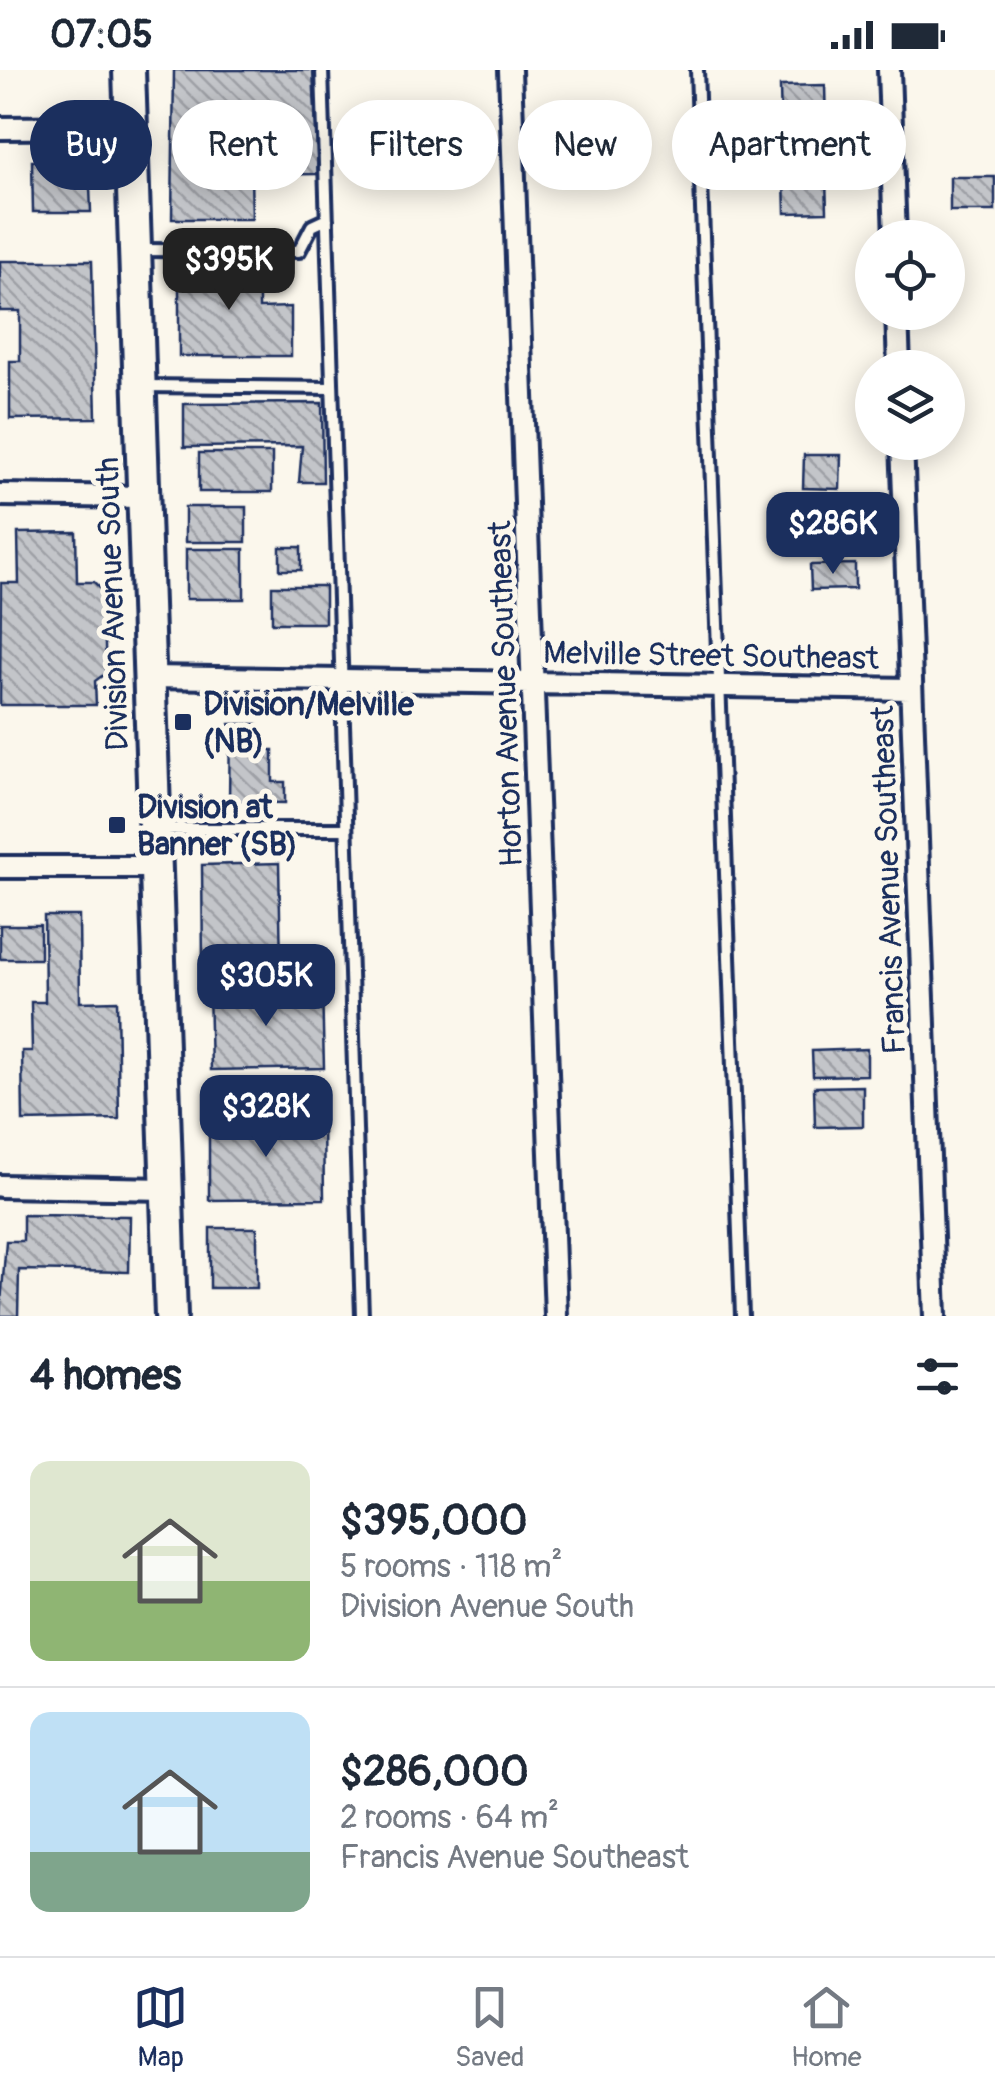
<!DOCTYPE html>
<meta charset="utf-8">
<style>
:root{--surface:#fff;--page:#f2f2f3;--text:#1f2937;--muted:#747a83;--line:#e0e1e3;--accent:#1b2f5e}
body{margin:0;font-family:Pangolin,sans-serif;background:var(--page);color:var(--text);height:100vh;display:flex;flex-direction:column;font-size:38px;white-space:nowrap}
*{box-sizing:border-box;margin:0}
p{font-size:32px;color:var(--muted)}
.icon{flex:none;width:55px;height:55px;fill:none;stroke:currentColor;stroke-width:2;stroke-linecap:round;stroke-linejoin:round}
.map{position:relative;height:1246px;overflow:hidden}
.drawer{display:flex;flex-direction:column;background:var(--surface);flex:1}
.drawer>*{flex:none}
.top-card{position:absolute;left:30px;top:30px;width:935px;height:90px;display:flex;gap:20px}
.fabs{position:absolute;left:855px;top:150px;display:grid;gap:20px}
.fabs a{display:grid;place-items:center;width:110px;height:110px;border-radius:50%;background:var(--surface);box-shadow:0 5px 25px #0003;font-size:50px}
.price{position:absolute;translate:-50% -85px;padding:0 22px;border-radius:20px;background:var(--accent);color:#fff;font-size:32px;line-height:65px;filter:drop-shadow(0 2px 5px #0008)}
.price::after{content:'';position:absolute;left:50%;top:60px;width:30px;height:22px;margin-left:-15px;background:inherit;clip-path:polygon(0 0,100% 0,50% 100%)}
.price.current{background:#222;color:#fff}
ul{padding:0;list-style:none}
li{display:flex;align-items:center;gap:30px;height:250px;padding:0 30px}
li+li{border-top:2px solid var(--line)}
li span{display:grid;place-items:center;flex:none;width:280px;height:200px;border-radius:20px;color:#555}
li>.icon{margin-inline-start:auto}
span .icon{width:120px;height:120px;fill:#fffc;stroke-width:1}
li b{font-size:42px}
h2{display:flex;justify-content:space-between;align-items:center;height:120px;padding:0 30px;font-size:42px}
.pill{padding:0 35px;border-radius:45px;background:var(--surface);box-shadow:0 5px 25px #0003;font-size:35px;line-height:90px}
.pill.current{background:var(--accent);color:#fff}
.status{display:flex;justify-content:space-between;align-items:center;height:70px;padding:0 50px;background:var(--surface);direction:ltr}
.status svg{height:28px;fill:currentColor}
.dock{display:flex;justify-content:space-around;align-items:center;height:140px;border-top:2px solid var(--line);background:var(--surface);font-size:28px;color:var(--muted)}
.dock a{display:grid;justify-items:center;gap:5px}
.dock .current{color:var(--accent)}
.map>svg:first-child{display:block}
.building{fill:url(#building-back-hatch);stroke:#1b2f5e;stroke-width:2.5}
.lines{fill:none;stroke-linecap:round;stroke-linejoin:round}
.lane-casing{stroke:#1b2f5e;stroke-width:18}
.street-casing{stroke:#1b2f5e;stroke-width:28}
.primary-casing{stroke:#1b2f5e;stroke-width:38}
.lane{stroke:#fbf7ec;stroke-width:10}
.street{stroke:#fbf7ec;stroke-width:20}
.primary{stroke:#fbf7ec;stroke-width:30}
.poi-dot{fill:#1b2f5e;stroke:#fbf7ec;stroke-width:4}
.labels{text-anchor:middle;stroke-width:10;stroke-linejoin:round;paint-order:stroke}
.street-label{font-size:32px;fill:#1b2f5e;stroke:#fbf7ec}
.poi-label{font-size:32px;font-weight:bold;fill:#1b2f5e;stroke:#fbf7ec;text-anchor:start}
</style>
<div class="status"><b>07:05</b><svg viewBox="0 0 49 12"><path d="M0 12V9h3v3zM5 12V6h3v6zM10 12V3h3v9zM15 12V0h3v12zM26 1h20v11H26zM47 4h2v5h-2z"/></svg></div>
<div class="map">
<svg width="995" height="1246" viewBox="0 0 995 1246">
<defs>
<pattern id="building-back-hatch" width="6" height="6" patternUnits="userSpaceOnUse" patternTransform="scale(2.5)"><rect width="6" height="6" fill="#c3c5c9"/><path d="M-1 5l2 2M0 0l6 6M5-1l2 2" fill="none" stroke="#9ea0a6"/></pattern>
</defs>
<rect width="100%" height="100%" fill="#fbf7ec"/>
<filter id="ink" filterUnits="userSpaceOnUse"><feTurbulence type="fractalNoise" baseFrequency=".01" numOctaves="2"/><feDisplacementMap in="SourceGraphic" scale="20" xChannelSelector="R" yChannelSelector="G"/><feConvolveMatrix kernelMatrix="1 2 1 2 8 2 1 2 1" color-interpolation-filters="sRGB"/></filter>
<g filter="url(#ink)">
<path class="building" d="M174 0H313L318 104 251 105 252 149H172Z
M825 15 826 56 781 57 780 16Z
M32 91H89L91 142H33Z
M950 107H995V141H950Z
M826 108 827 142 785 143 784 109Z
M0 191H92L96 348 10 349V291H20V241H0Z
M179 192H259V238L291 237V286H179Z
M322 333 323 412H299L302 376 184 377V334Z
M199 383H272V422H199Z
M804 385H841L840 419 803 418Z
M185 437H246V472H185Z
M797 444H846V477L797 478Z
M76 462 77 512H94L103 521 106 603 95 611 96 635H0L1 513H19L18 463Z
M280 477H301V500H280Z
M186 479H244V529H186Z
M855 494V519L811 520 810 495Z
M272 516H325V553H272Z
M230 654H257V680H273V712H285V733L229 732Z
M279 793 281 895 203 896 202 795Z
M44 846H79L80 932 117 931 119 1049 23 1051 22 981H32L31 932H45Z
M0 855H40V889H0Z
M322 917 324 998 211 1000 209 919Z
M867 979V1005L813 1006 812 981Z
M863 1016V1056L815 1057 814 1017Z
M323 1049 324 1129 209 1130V1050Z
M23 1145 130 1146 129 1202 19 1200 18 1246H0L6 1171H23Z
M210 1158H257V1218H210Z"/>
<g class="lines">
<g class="lane-casing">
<path id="lane" d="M322 0 362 1246
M697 0 742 1246
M137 180 299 181 312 156 327 149
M142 316 331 318
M160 759H345"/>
</g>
<g class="street-casing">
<path id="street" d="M510 0 556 1246
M889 0 895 168
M0 58 130 57
M897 242 899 298
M902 372 935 1246
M0 425 143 427
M149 607 911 619
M0 797H154
M0 1116 167 1119"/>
</g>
<g class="primary-casing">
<path id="primary" d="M129 0 171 1246"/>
</g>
<use href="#lane" class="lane"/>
<use href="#street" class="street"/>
<use href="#primary" class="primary"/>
</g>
</g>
<g class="poi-dot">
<rect x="173" y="642" width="20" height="20" rx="5"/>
<rect x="107" y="745" width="20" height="20" rx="5"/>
</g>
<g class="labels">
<g class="street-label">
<text transform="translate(112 534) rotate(-92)" y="11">Division Avenue South</text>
<text transform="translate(711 585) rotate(1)" y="11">Melville Street Southeast</text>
<text transform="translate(505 624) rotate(-92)" y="11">Horton Avenue Southeast</text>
<text transform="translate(888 810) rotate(-92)" y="11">Francis Avenue Southeast</text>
</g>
<g class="poi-label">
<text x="203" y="645">Division/Melville<tspan x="203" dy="37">(NB)</tspan></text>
<text x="137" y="748">Division at<tspan x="137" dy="37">Banner (SB)</tspan></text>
</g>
</g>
</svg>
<div class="fabs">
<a><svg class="icon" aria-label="locate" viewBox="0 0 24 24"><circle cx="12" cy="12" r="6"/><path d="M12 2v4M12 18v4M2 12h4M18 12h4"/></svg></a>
<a><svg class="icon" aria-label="layers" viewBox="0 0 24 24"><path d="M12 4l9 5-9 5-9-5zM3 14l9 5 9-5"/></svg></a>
</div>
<b class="price current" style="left:229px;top:243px">$395K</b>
<b class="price" style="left:833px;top:507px">$286K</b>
<b class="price" style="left:266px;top:959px">$305K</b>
<b class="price" style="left:266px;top:1090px">$328K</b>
<div class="top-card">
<a class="pill current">Buy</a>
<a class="pill">Rent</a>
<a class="pill">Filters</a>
<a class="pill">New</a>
<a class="pill">Apartment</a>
</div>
</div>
<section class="drawer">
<h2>4 homes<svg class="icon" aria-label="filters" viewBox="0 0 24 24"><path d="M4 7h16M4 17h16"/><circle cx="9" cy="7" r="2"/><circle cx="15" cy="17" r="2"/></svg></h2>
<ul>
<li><span style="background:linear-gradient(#dfe7d0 60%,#8fb573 0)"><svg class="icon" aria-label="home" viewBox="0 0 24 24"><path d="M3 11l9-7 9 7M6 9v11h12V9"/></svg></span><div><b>$395,000</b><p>5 rooms · 118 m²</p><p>Division Avenue South</p></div></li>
<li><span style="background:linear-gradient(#bfe0f5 70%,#7fa58c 0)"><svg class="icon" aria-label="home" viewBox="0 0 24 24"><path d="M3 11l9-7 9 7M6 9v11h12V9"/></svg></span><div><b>$286,000</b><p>2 rooms · 64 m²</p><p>Francis Avenue Southeast</p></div></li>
</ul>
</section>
<nav class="dock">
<a class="current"><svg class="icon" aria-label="map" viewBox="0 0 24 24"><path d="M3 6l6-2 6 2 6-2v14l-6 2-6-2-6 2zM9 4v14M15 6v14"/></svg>Map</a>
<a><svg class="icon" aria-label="saved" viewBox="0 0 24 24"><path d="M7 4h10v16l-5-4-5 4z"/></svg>Saved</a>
<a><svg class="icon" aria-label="home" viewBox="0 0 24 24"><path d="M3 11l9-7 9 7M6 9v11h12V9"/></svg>Home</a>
</nav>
